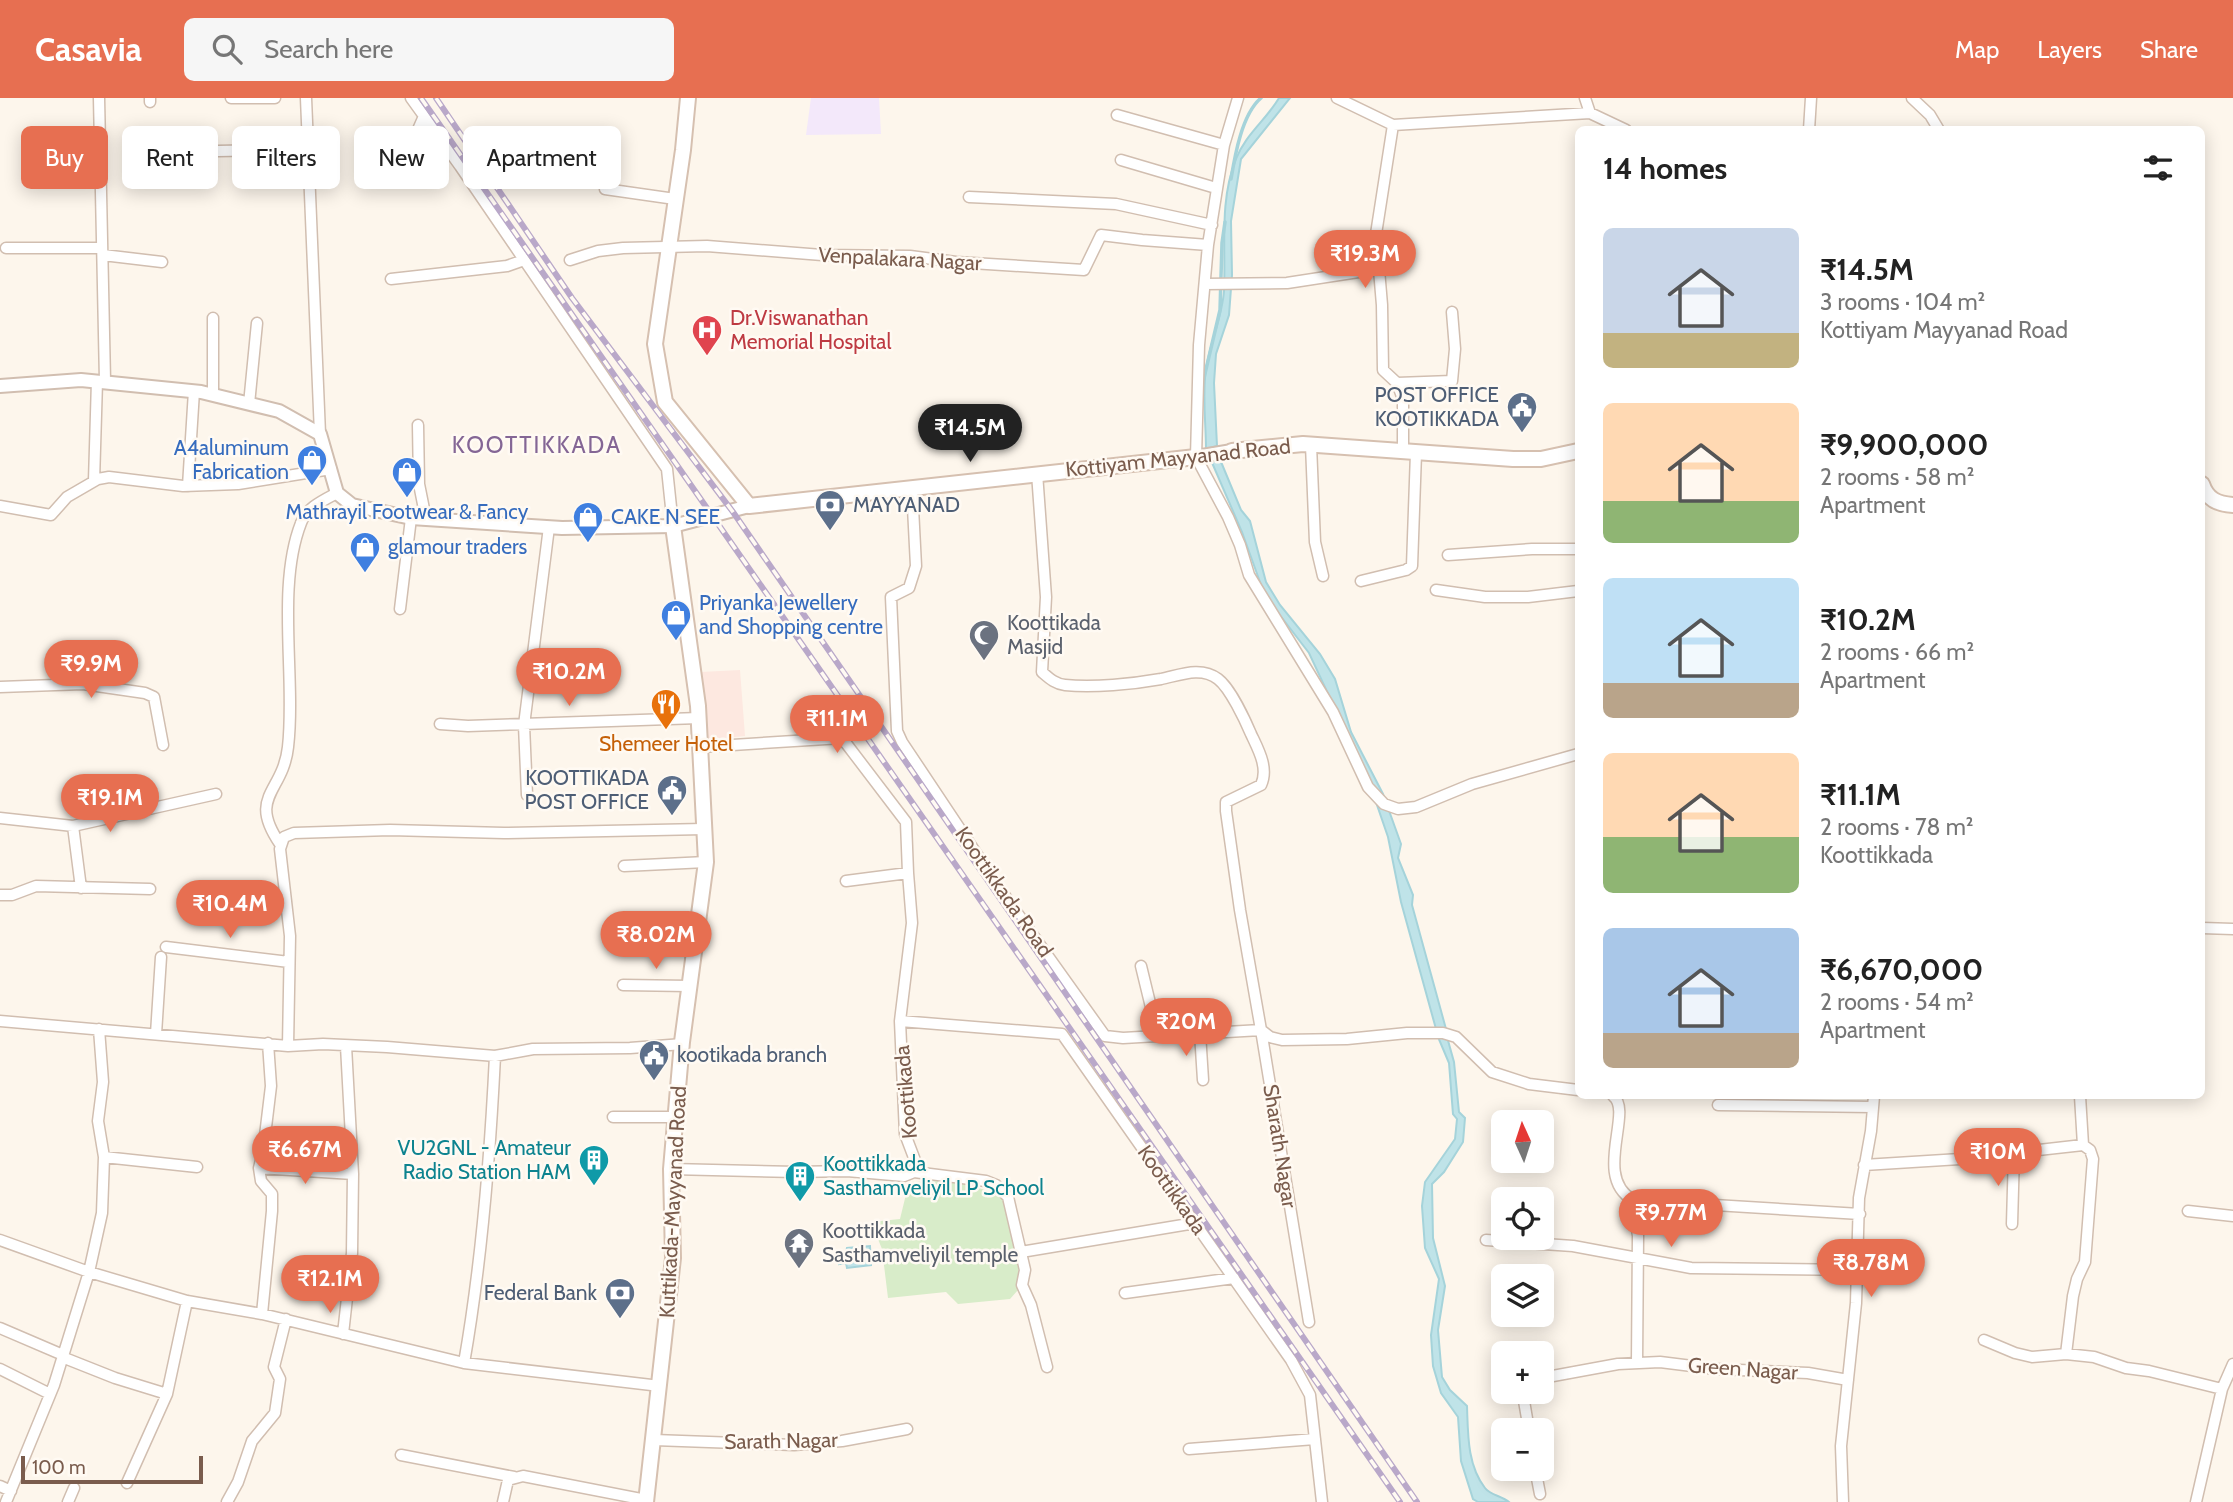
<!DOCTYPE html>
<meta charset="utf-8">
<style>
:root{--surface:#fff;--page:#f6f6f6;--text:#222;--muted:#767676;--accent:#e76f51}
body{margin:0;font-family:Cabin,sans-serif;background:var(--page);color:var(--text);height:100vh;display:flex;flex-direction:column;font-size:26px;white-space:nowrap}
*{box-sizing:border-box;margin:0}
p{font-size:23px;color:var(--muted)}
.icon{flex:none;width:38px;height:38px;fill:none;stroke:currentColor;stroke-width:2;stroke-linecap:round;stroke-linejoin:round}
.map{position:relative;flex:1;overflow:hidden}
.sheet{position:absolute;left:1575px;top:28px;width:630px;height:973px;display:flex;flex-direction:column;background:var(--surface);border-radius:10px;box-shadow:0 4px 18px #0003}
.sheet>*{flex:none}
.top-card{position:absolute;left:21px;top:28px;width:665px;height:63px;display:flex;gap:14px}
.needle{width:46px;rotate:357deg}
.buttons{position:absolute;left:1491px;top:1012px;display:grid;gap:14px}
.buttons a{display:grid;place-items:center;width:63px;height:63px;border-radius:10px;background:var(--surface);box-shadow:0 4px 18px #0003;font-size:35px}
.scale{position:absolute;left:21px;bottom:18px;width:182px;box-sizing:border-box;padding-left:7px;border:4px solid #7a5c4d;border-top:0;font-size:19px;line-height:24px;white-space:nowrap;color:#7a5c4d;-webkit-text-stroke:5px #fffaf3;paint-order:stroke}
.price{position:absolute;translate:-50% -60px;padding:0 16px;border-radius:24px;background:var(--accent);color:#fff;font-size:23px;line-height:46px;filter:drop-shadow(0 2px 4px #0008)}
.price::after{content:'';position:absolute;left:50%;top:42px;width:21px;height:16px;margin-left:-10px;background:inherit;clip-path:polygon(0 0,100% 0,50% 100%)}
.price.current{background:#222;color:#fff}
ul{padding:0;list-style:none}
li{display:flex;align-items:center;gap:21px;height:175px;padding:0 28px}
li span{display:grid;place-items:center;flex:none;width:196px;height:140px;border-radius:10px;color:#555}
li>.icon{margin-inline-start:auto}
span .icon{width:84px;height:84px;fill:#fffc;stroke-width:1}
li b{font-size:30px}
h2{display:flex;justify-content:space-between;align-items:center;height:84px;padding:0 28px;font-size:30px}
.pill{padding:0 24px;border-radius:10px;background:var(--surface);box-shadow:0 4px 18px #0003;font-size:24px;line-height:63px}
.pill.current{background:var(--accent);color:#fff}
header{display:flex;align-items:center;gap:42px;box-sizing:border-box;height:98px;padding:0 35px;background:var(--accent);color:#fff}
header strong{font-size:33px}
nav{display:flex;gap:38px;margin-inline-start:auto;font-size:24px}
.search{width:490px;height:63px;background:var(--page);display:flex;align-items:center;gap:18px;box-sizing:border-box;padding:0 24px;border-radius:10px;color:var(--muted);font-size:26px}
.map>svg:first-child{display:block}
.commercial{fill:#fde8e0}
.education{fill:#f3e8fa}
.green{fill:#d8ecc9}
.water{fill:#bfe3e8;stroke:#a5d3da;stroke-width:2}
.lines{fill:none;stroke-linecap:round;stroke-linejoin:round}
.stream{stroke:#a5d3da;stroke-width:3.5}
.minor-casing{stroke:#d1beb0;stroke-width:13}
.tertiary-casing{stroke:#d1beb0;stroke-width:16}
.secondary-casing{stroke:#d6c0b0;stroke-width:18}
.minor{stroke:#fff;stroke-width:10}
.tertiary{stroke:#fff;stroke-width:12}
.secondary{stroke:#fff;stroke-width:14}
.rail-casing{stroke:#b9a8c9;stroke-width:6}
.rail{stroke:#fffaf3;stroke-width:3.5;stroke-dasharray:10;stroke-linecap:butt}
.labels{text-anchor:middle;stroke-width:5;stroke-linejoin:round;paint-order:stroke}
.street-label{font-size:21px;fill:#7a5c4d;stroke:#fffaf3}
.health-label{font-size:21px;fill:#be3a42;stroke:#fffaf3;text-anchor:start}
.service-label{font-size:21px;fill:#4e5e75;stroke:#fffaf3;text-anchor:end}
.shop-label{font-size:21px;fill:#366cbe;stroke:#fffaf3;text-anchor:start}
.worship-label{font-size:21px;fill:#5b616d;stroke:#fffaf3;text-anchor:start}
.food-label{font-size:21px;fill:#c56008;stroke:#fffaf3}
.culture-label{font-size:21px;fill:#0d838f;stroke:#fffaf3;text-anchor:end}
.neighbourhood-label{font-size:23px;letter-spacing:2px;fill:#846695;stroke:#fffaf3}
</style>
<header>
<strong>Casavia</strong>
<div class="search"><svg class="icon" aria-label="search" viewBox="0 0 24 24"><circle cx="10" cy="10" r="6"/><path d="M15 15l6 6"/></svg>Search here</div>
<nav><a>Map</a><a>Layers</a><a>Share</a></nav>
</header>
<div class="map">
<svg width="2233" height="1404" viewBox="0 0 2233 1404">
<rect width="100%" height="100%" fill="#fdf6ec"/>
<path class="commercial" d="M740 572 745 638 706 642 701 574Z"/>
<path class="education" d="M811 0H879L881 36 806 37Z"/>
<path class="green" d="M955 1083 992 1094 1001 1099 1011 1119 1012 1140 1020 1179 1019 1191 1010 1201 958 1206 946 1194 888 1200 882 1151 871 1124 900 1121 909 1084Z"/>
<path class="water" d="M1279 0H1290L1241 61 1231 123 1232 177 1229 217 1216 256 1214 285 1217 348 1206 351C1206 325 1202 296 1206 271 1210 244 1222 220 1224 193 1226 149 1219 103 1236 61 1245 37 1266 22 1279 0Z
M1219 359 1241 412 1250 423 1266 484 1280 507 1320 556 1335 581 1351 634 1383 696 1401 746 1398 760 1413 797 1412 807 1446 931H1436L1401 804 1388 739 1368 681 1309 555 1265 498 1242 434 1210 360Z
M1438 939H1447L1454 964 1459 1014 1465 1020 1463 1044 1444 1074 1432 1086 1433 1140 1445 1188 1438 1232 1442 1279 1450 1292 1467 1308C1468 1335 1467 1367 1485 1390 1490 1397 1502 1398 1509 1404H1478L1473 1401 1461 1363 1458 1319 1441 1295 1433 1268 1431 1237 1439 1181 1425 1150 1422 1108 1425 1084 1455 1041 1457 1021 1453 1016 1449 965Z
M870 1148 871 1167 847 1170 846 1165 839 1166 838 1155 846 1154 847 1150Z"/>
<g class="lines">
<path class="stream" d="M1231 81C1235 57 1242 16 1261 0
M1203 284 1220 212 1222 145 1225 124"/>
<g class="minor-casing">
<path id="minor" d="M99 0 105 283
M150 0V4
M231 0H275
M306 0 320 336
M411 0 460 68 667 371 673 428
M1238 0 1224 47 1208 147 1199 247 1196 359 1228 419 1240 447 1249 477 1333 614 1368 689 1384 706 1398 711 1416 709 1472 686 1578 656
M1337 0 1393 27 1590 15 1626 32
M1585 0 1590 15
M1912 0 1930 17 1939 32
M1117 17 1224 47
M1393 27 1376 136 1382 207 1383 272 1397 285 1403 301V354
M1809 32 1811 0
M218 53 308 51
M1121 62 1216 90
M407 74 413 43 424 18
M605 91 675 101
M969 99 1116 106 1212 127
M6 150H102
M103 157 162 164
M570 162 598 153 623 150 707 148 822 157 910 158 956 164 1084 172 1101 137 1142 142 1208 147
M391 181 507 168 524 162
M1205 186 1287 185 1378 171
M1397 285 1452 283 1455 251 1452 214
M213 297V220
M249 306 257 225
M418 327 419 386 426 421
M1311 347 1315 444 1323 478
M1037 375 1046 499 1042 574C1049 580 1055 586 1065 587 1093 590 1133 586 1161 581 1180 577 1201 568 1218 581 1230 590 1245 622 1251 636 1258 651 1269 670 1261 687L1226 704V713L1240 812 1261 932 1270 939 1282 942 1347 941 1407 935H1443L1456 939 1492 974 1529 986 1578 992
M94 383 97 283
M188 388 194 293
M912 390 916 468 909 490 891 499 897 633 902 644 1000 791 1105 938 1123 940 1261 932 1309 1224
M0 408 51 417 67 399 98 381 109 379 183 388 238 386 331 371
M1448 457 1532 451H1578
M1361 483 1406 472 1412 468 1416 355
M1436 492 1485 499H1528L1578 493
M400 511 411 420
M0 589 83 586 145 595 154 599 163 647
M440 626 468 628 699 620
M701 649 842 640 906 724 908 775
M527 697 524 627 549 429
M0 720 73 728 216 696
M73 728 81 790
M280 746C247 698 283 695 288 649 296 580 276 489 301 425 306 410 324 402 337 395
M624 768 706 764
M0 797H12L36 788 150 791
M2202 830 2233 831
M166 849 289 864
M1141 868 1158 938
M623 887 689 888
M0 923 288 948 323 946 387 949 495 958 533 951 630 950 683 946
M900 923 1062 936 1291 1262 1310 1297 1322 1404
M1200 935 1203 982
M156 936 161 859
M288 948 290 838 280 751 284 739 294 735 390 732 504 735 704 731
M1613 998C1634 1013 1592 1079 1633 1102L1860 1116
M1718 1007 1873 1009
M613 1019H676
M294 1037 351 1039
M104 1059 197 1069
M1864 1067 1960 1061 2083 1047
M259 1070 353 1076
M671 1071 796 1074 847 1073 904 1078 914 1074 916 1065 905 1036 900 923 912 825 908 775 846 783
M914 1074 986 1083 996 1087 1008 1099 1025 1172 1022 1187 1031 1207 1047 1269
M1633 1102 1638 1138 1637 1265
M2188 1113 2233 1118
M2012 1126 2014 1055
M0 1142 89 1174 187 1203 262 1216 464 1265 660 1288
M1486 1142 1573 1148 1691 1170 1857 1172
M1021 1154 1195 1125
M1125 1195 1234 1180
M262 1216 272 1113V1096L261 1083 259 1070 263 1054 271 988 268 945
M0 1230 63 1257
M343 1236 352 1155 353 1076 346 948
M1984 1242 2015 1255 2032 1259 2066 1256 2094 1259 2126 1270 2149 1273 2222 1291 2196 1404
M2066 1256 2073 1198 2077 1181 2085 1164 2093 1061 2090 1052 2083 1047 2080 998
M62 1259 115 1280 167 1296
M464 1265C482 1163 490 1061 495 958
M0 1271 50 1296
M1542 1280 1618 1266 1660 1264 1716 1271 1808 1275 1848 1282
M2222 1291 2233 1266
M1528 1293 1524 1303 1529 1332
M654 1342 794 1347 842 1343 907 1331
M1189 1351 1315 1341
M401 1357 514 1379
M1535 1370 1540 1396
M127 1385 167 1296 187 1203
M0 1388 11 1393
M6 1404 54 1287 89 1174 102 1115 104 1059 98 1023 103 984 99 931
M68 1404 74 1390
M227 1404 238 1384 252 1343 275 1315 280 1281 274 1269 286 1221
M503 1404 508 1382 523 1378 646 1402
M1843 1404 1841 1348 1856 1205 1859 1100 1871 1033 1874 998"/>
</g>
<g class="tertiary-casing">
<path id="tertiary" d="M0 288 81 282 201 294 279 313 320 336 337 395 352 407 411 420 562 430 673 428 749 408
M1196 359 1232 353"/>
</g>
<g class="secondary-casing">
<path id="secondary" d="M688 0 683 52 655 246 665 304 749 408 1196 359
M1232 353 1303 346 1513 361H1541L1578 353
M2202 386C2207 401 2217 406 2233 407
M646 1404 673 1160 671 1071 682 944 706 764 698 608 673 428"/>
</g>
<use href="#minor" class="minor"/>
<use href="#tertiary" class="tertiary"/>
<use href="#secondary" class="secondary"/>
<g class="rail-casing">
<path id="rail" d="M421 0 1400 1404
M436 0 572 200 733 414 1417 1404"/>
</g>
<use href="#rail" class="rail"/>
</g>
<defs>
<g id="hospital-pin" transform="scale(1.575)"><path d="M0 17L-7.5 6A9.5 9.5 0 1 1 7.5 6Z" fill="#e0444e" stroke="#fffaf3"/><path d="M-5-5h3v3.5h4V-5h3V5h-3V1.5h-4V5h-3Z" fill="#fff"/></g>
<g id="civic-pin" transform="scale(1.575)"><path d="M0 17L-7.5 6A9.5 9.5 0 1 1 7.5 6Z" fill="#5c6f8a" stroke="#fffaf3"/><path d="M-.6-6.5H3V-4.5H.6V-3L4-1V1h2V6H-6V1h2V-1L-.6-3ZM-1.2 2.5V6h2.4V2.5Z" fill="#fff"/></g>
<g id="shop-pin" transform="scale(1.575)"><path d="M0 17L-7.5 6A9.5 9.5 0 1 1 7.5 6Z" fill="#3f7fe0" stroke="#fffaf3"/><path d="M-5-2.5h2.3a2.7 3.5 0 0 1 5.4 0H5L5.5 6h-11ZM-1.5-2.5h3a1.5 2.3 0 0 0-3 0Z" fill="#fff"/></g>
<g id="bank-pin" transform="scale(1.575)"><path d="M0 17L-7.5 6A9.5 9.5 0 1 1 7.5 6Z" fill="#5c6f8a" stroke="#fffaf3"/><path d="M-6-4H6V4H-6ZM0-2.3a2.3 2.3 0 1 0 0 4.6a2.3 2.3 0 1 0 0-4.6Z" fill="#fff"/></g>
<g id="mosque-pin" transform="scale(1.575)"><path d="M0 17L-7.5 6A9.5 9.5 0 1 1 7.5 6Z" fill="#6b7280" stroke="#fffaf3"/><path d="M3.5-4.9A6 6 0 1 0 3.5 4.9A5 5 0 1 1 3.5-4.9Z" fill="#fff"/></g>
<g id="restaurant-pin" transform="scale(1.575)"><path d="M0 17L-7.5 6A9.5 9.5 0 1 1 7.5 6Z" fill="#e8710a" stroke="#fffaf3"/><path d="M-5-6h1v4h1v-4h1v4h1v-4h1v5L-1.5 .5V6h-2V.5L-5-1ZM5-6V6H3V1.5H1.5Q1.5-4 5-6Z" fill="#fff"/></g>
<g id="building-pin" transform="scale(1.575)"><path d="M0 17L-7.5 6A9.5 9.5 0 1 1 7.5 6Z" fill="#0f9aa8" stroke="#fffaf3"/><path d="M-4-6H4V6H1V3H-1V6H-4ZM-2.5-4.3h1.7v1.8h-1.7ZM.8-4.3h1.7v1.8H.8ZM-2.5-1h1.7V.8h-1.7ZM.8-1h1.7V.8H.8Z" fill="#fff"/></g>
<g id="temple-pin" transform="scale(1.575)"><path d="M0 17L-7.5 6A9.5 9.5 0 1 1 7.5 6Z" fill="#6b7280" stroke="#fffaf3"/><path d="M0-6L5-2H3V0L6.5 2.5H4V6H1.5V3h-3V6H-4V2.5H-6.5L-3 0V-2H-5Z" fill="#fff"/></g>
</defs>
<g fill-rule="evenodd">
<use href="#hospital-pin" x="707" y="232"/>
<use href="#civic-pin" x="1522" y="309"/>
<use href="#shop-pin" x="312" y="362"/>
<use href="#shop-pin" x="407" y="374"/>
<use href="#bank-pin" x="830" y="407"/>
<use href="#shop-pin" x="588" y="419"/>
<use href="#shop-pin" x="365" y="449"/>
<use href="#shop-pin" x="676" y="517"/>
<use href="#mosque-pin" x="984" y="537"/>
<use href="#restaurant-pin" x="666" y="606"/>
<use href="#civic-pin" x="672" y="692"/>
<use href="#civic-pin" x="654" y="957"/>
<use href="#building-pin" x="594" y="1062"/>
<use href="#building-pin" x="800" y="1078"/>
<use href="#temple-pin" x="799" y="1145"/>
<use href="#bank-pin" x="620" y="1195"/>
</g>
<g class="labels">
<g class="street-label">
<text transform="translate(900 161) rotate(3)" y="7">Venpalakara Nagar</text>
<text transform="translate(1178 360) rotate(-6)" y="7">Kottiyam Mayyanad Road</text>
<text transform="translate(1004 794) rotate(55)" y="7">Koottikkada Road</text>
<text transform="translate(906 994) rotate(-95)" y="7">Koottikada</text>
<text transform="translate(1280 1048) rotate(81)" y="7">Sharath Nagar</text>
<text transform="translate(1172 1092) rotate(55)" y="7">Koottikkada</text>
<text transform="translate(673 1104) rotate(-87)" y="7">Kuttikada-Mayyanad Road</text>
<text transform="translate(1743 1271) rotate(4)" y="7">Green Nagar</text>
<text transform="translate(781 1343) rotate(-1)" y="7">Sarath Nagar</text>
</g>
<g class="health-label">
<text x="730" y="227">Dr.Viswanathan<tspan x="730" dy="24">Memorial Hospital</tspan></text>
</g>
<g class="service-label">
<text x="1499" y="304">POST OFFICE<tspan x="1499" dy="24">KOOTIKKADA</tspan></text>
<text x="853" y="414" text-anchor="start">MAYYANAD</text>
<text x="649" y="687">KOOTTIKADA<tspan x="649" dy="24">POST OFFICE</tspan></text>
<text x="677" y="964" text-anchor="start">kootikada branch</text>
<text x="597" y="1202">Federal Bank</text>
</g>
<g class="shop-label">
<text x="289" y="357" text-anchor="end">A4aluminum<tspan x="289" dy="24">Fabrication</tspan></text>
<text x="407" y="421" text-anchor="middle">Mathrayil Footwear &amp; Fancy</text>
<text x="611" y="426">CAKE N SEE</text>
<text x="388" y="456">glamour traders</text>
<text x="699" y="512">Priyanka Jewellery<tspan x="699" dy="24">and Shopping centre</tspan></text>
</g>
<g class="worship-label">
<text x="1007" y="532">Koottikada<tspan x="1007" dy="24">Masjid</tspan></text>
<text x="822" y="1140">Koottikkada<tspan x="822" dy="24">Sasthamveliyil temple</tspan></text>
</g>
<g class="food-label">
<text x="666" y="653">Shemeer Hotel</text>
</g>
<g class="culture-label">
<text x="571" y="1057">VU2GNL - Amateur<tspan x="571" dy="24">Radio Station HAM</tspan></text>
<text x="823" y="1073" text-anchor="start">Koottikkada<tspan x="823" dy="24">Sasthamveliyil LP School</tspan></text>
</g>
<g class="neighbourhood-label">
<text x="537" y="355">KOOTTIKKADA</text>
</g>
</g>
</svg>
<div class="buttons">
<a><svg class="needle" viewBox="-14 -14 28 28"><path d="M0-13l5 13h-10z" fill="#e53935"/><path d="M0 13l5-13h-10z" fill="#767676"/></svg></a>
<a><svg class="icon" aria-label="locate" viewBox="0 0 24 24"><circle cx="12" cy="12" r="6"/><path d="M12 2v4M12 18v4M2 12h4M18 12h4"/></svg></a>
<a><svg class="icon" aria-label="layers" viewBox="0 0 24 24"><path d="M12 4l9 5-9 5-9-5zM3 14l9 5 9-5"/></svg></a>
<a>+</a>
<a>−</a>
</div>
<div class="scale">100 m</div>
<b class="price" style="left:1365px;top:192px">₹19.3M</b>
<b class="price current" style="left:970px;top:366px">₹14.5M</b>
<b class="price" style="left:91px;top:602px">₹9.9M</b>
<b class="price" style="left:569px;top:610px">₹10.2M</b>
<b class="price" style="left:837px;top:657px">₹11.1M</b>
<b class="price" style="left:110px;top:736px">₹19.1M</b>
<b class="price" style="left:230px;top:842px">₹10.4M</b>
<b class="price" style="left:656px;top:873px">₹8.02M</b>
<b class="price" style="left:1186px;top:960px">₹20M</b>
<b class="price" style="left:305px;top:1088px">₹6.67M</b>
<b class="price" style="left:1998px;top:1090px">₹10M</b>
<b class="price" style="left:1671px;top:1151px">₹9.77M</b>
<b class="price" style="left:1871px;top:1201px">₹8.78M</b>
<b class="price" style="left:330px;top:1217px">₹12.1M</b>
<div class="top-card">
<a class="pill current">Buy</a>
<a class="pill">Rent</a>
<a class="pill">Filters</a>
<a class="pill">New</a>
<a class="pill">Apartment</a>
</div>
<section class="sheet">
<h2>14 homes<svg class="icon" aria-label="filters" viewBox="0 0 24 24"><path d="M4 7h16M4 17h16"/><circle cx="9" cy="7" r="2"/><circle cx="15" cy="17" r="2"/></svg></h2>
<ul>
<li><span style="background:linear-gradient(#c9d6e8 75%,#c2b280 0)"><svg class="icon" aria-label="home" viewBox="0 0 24 24"><path d="M3 11l9-7 9 7M6 9v11h12V9"/></svg></span><div><b>₹14.5M</b><p>3 rooms · 104 m²</p><p>Kottiyam Mayyanad Road</p></div></li>
<li><span style="background:linear-gradient(#ffd9b3 70%,#8fb573 0)"><svg class="icon" aria-label="home" viewBox="0 0 24 24"><path d="M3 11l9-7 9 7M6 9v11h12V9"/></svg></span><div><b>₹9,900,000</b><p>2 rooms · 58 m²</p><p>Apartment</p></div></li>
<li><span style="background:linear-gradient(#bfe0f5 75%,#b9a48a 0)"><svg class="icon" aria-label="home" viewBox="0 0 24 24"><path d="M3 11l9-7 9 7M6 9v11h12V9"/></svg></span><div><b>₹10.2M</b><p>2 rooms · 66 m²</p><p>Apartment</p></div></li>
<li><span style="background:linear-gradient(#ffd9b3 60%,#8fb573 0)"><svg class="icon" aria-label="home" viewBox="0 0 24 24"><path d="M3 11l9-7 9 7M6 9v11h12V9"/></svg></span><div><b>₹11.1M</b><p>2 rooms · 78 m²</p><p>Koottikkada</p></div></li>
<li><span style="background:linear-gradient(#a9c7e8 75%,#b9a48a 0)"><svg class="icon" aria-label="home" viewBox="0 0 24 24"><path d="M3 11l9-7 9 7M6 9v11h12V9"/></svg></span><div><b>₹6,670,000</b><p>2 rooms · 54 m²</p><p>Apartment</p></div></li>
</ul>
</section>
</div>
